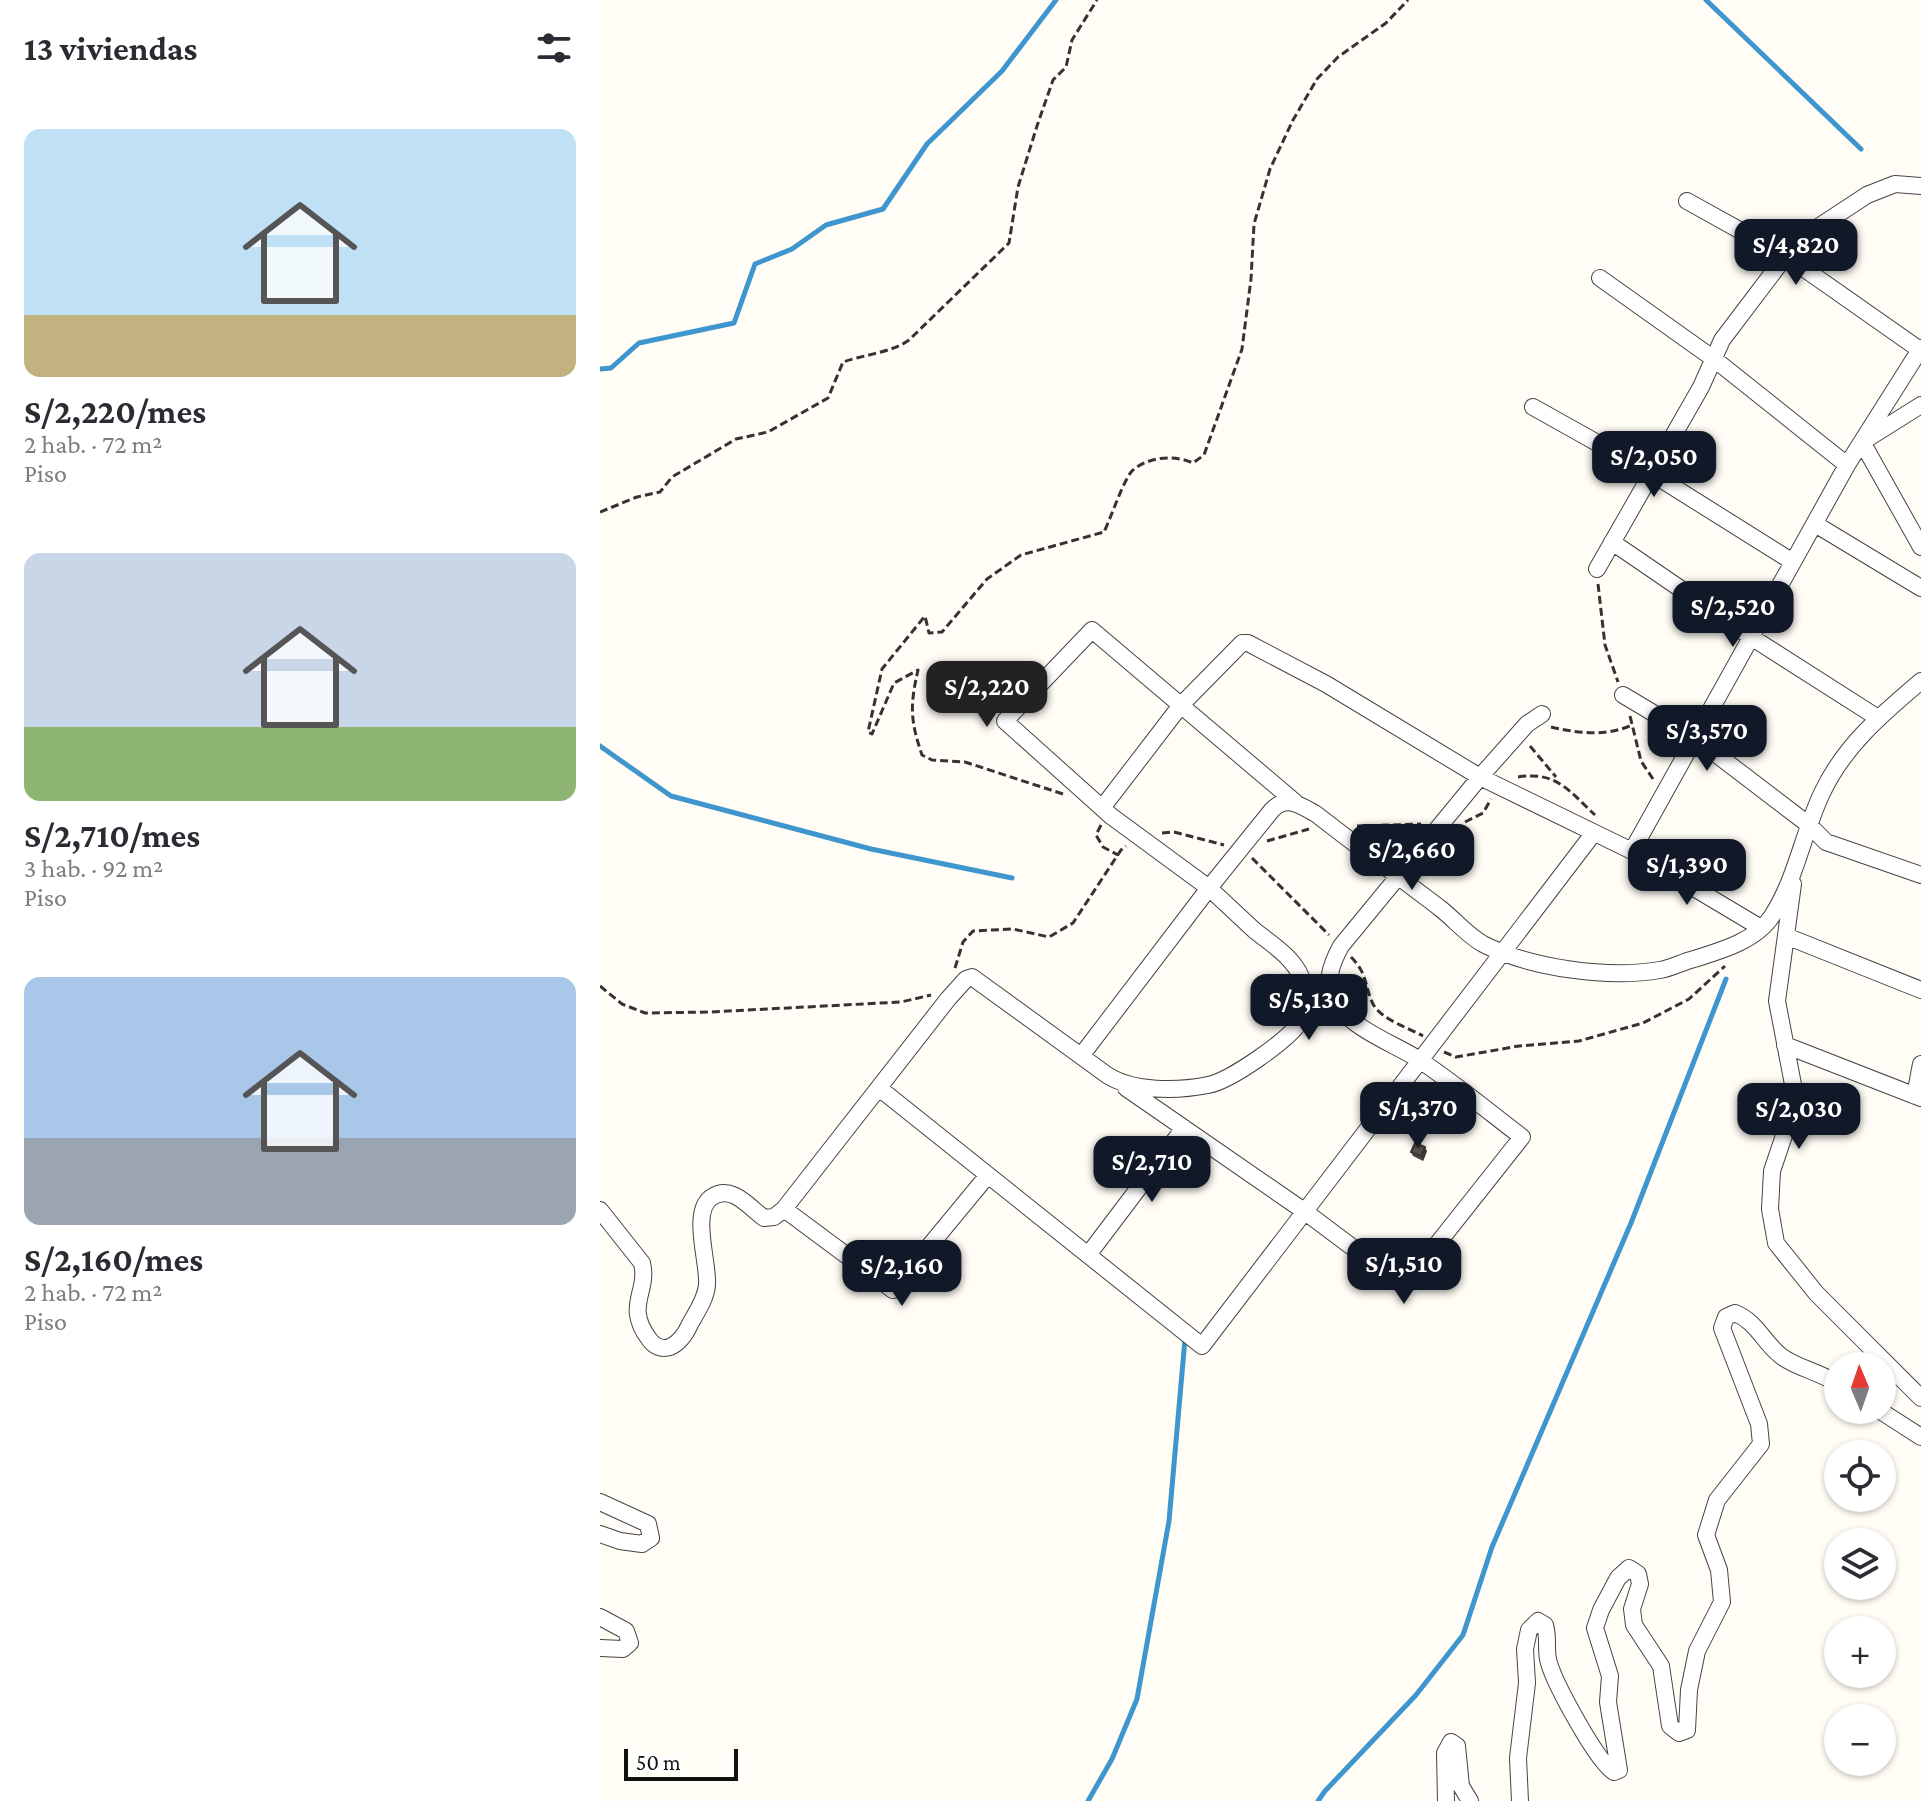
<!DOCTYPE html>
<html lang="es">
<meta charset="utf-8">
<style>
:root{--surface:#fff;--page:#f2f2f3;--text:#2b2b33;--muted:#7c7c81;--accent:#111827}
body{margin:0;font-family:"Crimson Pro",serif;background:var(--page);color:var(--text);height:100vh;display:flex;flex-direction:column;font-size:30px;white-space:nowrap}
*{box-sizing:border-box;margin:0}
p{font-size:26px;color:var(--muted)}
.icon{flex:none;width:44px;height:44px;fill:none;stroke:currentColor;stroke-width:2;stroke-linecap:round;stroke-linejoin:round}
.map{position:relative;flex:1;overflow:hidden}
.panel{display:flex;flex-direction:column;background:var(--surface);width:600px}
.panel>*{flex:none}
.needle{width:52px;rotate:358deg}
.fabs{position:absolute;left:1224px;top:1352px;display:grid;gap:16px}
.fabs a{display:grid;place-items:center;width:72px;height:72px;border-radius:50%;background:var(--surface);box-shadow:0 2px 6px #0004;font-size:40px}
.scale{position:absolute;left:24px;bottom:20px;width:114px;box-sizing:border-box;padding-left:8px;border:4px solid #111;border-top:0;font-size:22px;line-height:28px;white-space:nowrap;color:#111;-webkit-text-stroke:6px #fff;paint-order:stroke}
.price{position:absolute;translate:-50% -68px;padding:0 18px;border-radius:16px;background:var(--accent);color:#fff;font-size:26px;line-height:52px;filter:drop-shadow(0 2px 4px #0008)}
.price::after{content:'';position:absolute;left:50%;top:48px;width:24px;height:18px;margin-left:-12px;background:inherit;clip-path:polygon(0 0,100% 0,50% 100%)}
.price.current{background:#222;color:#fff}
ul{padding:0;list-style:none}
li{display:grid;align-content:center;gap:16px;height:424px;padding:0 24px}
li span{display:grid;place-items:center;height:248px;border-radius:16px;color:#555}
li>.icon{margin-inline-start:auto}
span .icon{width:144px;height:144px;fill:#fffc;stroke-width:1}
li b{font-size:34px}
h2{display:flex;justify-content:space-between;align-items:center;height:96px;padding:0 24px;font-size:34px}
main{display:flex;flex:1;min-height:0}
.map>svg:first-child{display:block}
.lines{fill:none;stroke-linecap:round;stroke-linejoin:round}
.stream{stroke:#3f96cf;stroke-width:5}
.street-casing{stroke:#444;stroke-width:18}
.path{stroke:#333;stroke-width:3;stroke-dasharray:8 4;stroke-linecap:butt}
.street{stroke:#fff;stroke-width:16}
.wall{fill:#4d4742}
.shaded-wall{fill:#3f3936}
.building{fill:#5a524d;stroke:#3f3936;stroke-width:2}
</style>
<main>
<section class="panel">
<h2>13 viviendas<svg class="icon" aria-label="filters" viewBox="0 0 24 24"><path d="M4 7h16M4 17h16"/><circle cx="9" cy="7" r="2"/><circle cx="15" cy="17" r="2"/></svg></h2>
<ul>
<li><span style="background:linear-gradient(#bfe0f5 75%,#c2b280 0)"><svg class="icon" aria-label="home" viewBox="0 0 24 24"><path d="M3 11l9-7 9 7M6 9v11h12V9"/></svg></span><div><b>S/2,220/mes</b><p>2 hab. · 72 m²</p><p>Piso</p></div></li>
<li><span style="background:linear-gradient(#c9d6e8 70%,#8fb573 0)"><svg class="icon" aria-label="home" viewBox="0 0 24 24"><path d="M3 11l9-7 9 7M6 9v11h12V9"/></svg></span><div><b>S/2,710/mes</b><p>3 hab. · 92 m²</p><p>Piso</p></div></li>
<li><span style="background:linear-gradient(#a9c7e8 65%,#9aa5b1 0)"><svg class="icon" aria-label="home" viewBox="0 0 24 24"><path d="M3 11l9-7 9 7M6 9v11h12V9"/></svg></span><div><b>S/2,160/mes</b><p>2 hab. · 72 m²</p><p>Piso</p></div></li>
</ul>
</section>
<div class="map">
<svg width="1321" height="1801" viewBox="0 0 1321 1801">
<rect width="100%" height="100%" fill="#fffdf5"/>
<g class="lines">
<path class="stream" d="M1106 0 1261 149
M0 369 11 368 39 343 134 323 155 264 192 249 226 225 283 209 327 144 402 71 456 0
M0 746 71 796 271 849 412 878
M488 1801 512 1759 537 1699 569 1521 585 1339
M718 1801 725 1791 816 1695 863 1635 892 1547 1031 1223 1126 979"/>
<g class="street-casing">
<path id="street" d="M1087 201 1186 256 1320 350
M1000 278 1114 359 1247 465
M1321 405 1262 442 1321 547
M933 407 1051 473 1193 562
M1215 524 1321 588
M1012 542 1151 637 1278 718
M997 569 1101 387 1122 340 1197 241 1267 195 1295 184 1321 186
M1023 695 1095 738 1209 825 1226 842 1321 875
M502 808 581 705 642 643H648L726 684 880 777 1032 851 1247 465 1321 348
M1032 851 1161 928
M1193 884 1177 1001 1196 1100 1172 1171 1170 1209 1176 1243 1216 1293 1321 1398
M1186 936 1321 990
M1185 1045 1321 1098
M481 1056 609 888 511 816 405 721 492 630 695 802
M279 1088 602 1346 993 834
M526 1088 704 1211 804 1286 922 1137C888 1111 854 1083 818 1059 794 1044 751 1028 737 1004 724 983 730 966 741 946L880 777 927 724 942 714
M1315 1096 1321 1064
M184 1209 293 1290 388 1175
M0 1210 42 1263C49 1293 24 1305 49 1339 54 1346 61 1350 70 1347 79 1343 86 1333 90 1324 96 1313 106 1299 107 1285 109 1263 90 1211 112 1197 132 1184 149 1207 164 1218L174 1217 184 1209 348 999 366 979 372 977 507 1075C533 1092 578 1091 608 1085 630 1081 691 1039 702 1019 708 1006 707 990 701 977 693 957 670 943 654 930 639 916 624 902 609 888L672 810C686 795 700 805 716 814 757 846 799 877 841 909 855 920 867 935 883 944 930 968 1008 979 1060 970 1072 968 1082 962 1094 959 1120 951 1156 941 1172 916 1196 879 1203 833 1222 793 1244 746 1282 714 1321 681
M488 1255 584 1128
M1279 1410 1321 1437
M0 1502 48 1524 51 1538 42 1544 20 1541 0 1534
M0 1617 26 1631 30 1643 23 1649 0 1648
M846 1801 845 1753 851 1742 857 1746 861 1786 870 1801
M920 1801 918 1758 927 1683 925 1649 929 1630 938 1621 945 1625C949 1638 945 1651 949 1663 955 1684 997 1762 1014 1772L1019 1770 1008 1702 1010 1676 995 1628 1001 1610 1018 1578 1029 1568 1038 1574 1040 1584 1032 1609 1034 1625 1061 1666 1070 1726 1079 1733 1087 1730 1089 1690 1097 1651 1122 1602 1119 1570 1106 1535 1117 1500 1161 1444 1159 1424 1122 1328 1126 1317 1135 1313C1157 1322 1163 1342 1181 1356 1197 1368 1220 1372 1238 1384"/>
</g>
<path class="path" d="M0 512 37 497 60 492 72 477 136 439 168 432 228 398 243 362C263 355 293 352 309 340L409 243 418 187 437 126 453 80 466 67 472 40 497 0
M998 584 1005 645 1018 682
M1030 716 1041 761 1053 779
M951 727C978 733 1005 737 1032 725
M930 746 956 777
M918 777C957 771 969 791 995 815
M463 794 365 762 332 760 322 755C310 720 310 705 318 670L294 683 272 734 268 732 282 669 325 616 329 633 342 632 387 579 421 555 504 532C510 520 525 476 533 470 550 456 575 455 593 463L604 455 642 349 651 279 654 224 670 169 693 120 717 79 738 57 786 23 808 0
M865 822 883 813 891 799
M501 825 496 835 503 847 518 855
M757 826 821 824
M562 833 574 832 624 845
M667 841 709 829
M652 858 729 935
M751 957C768 974 764 985 773 1004 782 1020 807 1027 823 1036
M355 968 363 942 373 931 413 929 449 937 473 923 521 850 526 846
M0 986 22 1004 45 1013 110 1012 301 1002 331 995
M844 1052 856 1057 919 1046 979 1041 1043 1023 1089 999 1125 966"/>
<use href="#street" class="street"/>
</g>
<path class="wall" d="M827 1151 823 1161 813 1156 811 1152Z"/>
<path class="shaded-wall" d="M825 1147 827 1151 823 1161 821 1156Z"/>
<path class="building" d="M815 1143 825 1147 821 1156 811 1152Z"/>
</svg>
<div class="fabs">
<a><svg class="needle" viewBox="-14 -14 28 28"><path d="M0-13l5 13h-10z" fill="#e53935"/><path d="M0 13l5-13h-10z" fill="#7c7c81"/></svg></a>
<a><svg class="icon" aria-label="locate" viewBox="0 0 24 24"><circle cx="12" cy="12" r="6"/><path d="M12 2v4M12 18v4M2 12h4M18 12h4"/></svg></a>
<a><svg class="icon" aria-label="layers" viewBox="0 0 24 24"><path d="M12 4l9 5-9 5-9-5zM3 14l9 5 9-5"/></svg></a>
<a>+</a>
<a>−</a>
</div>
<div class="scale">50 m</div>
<b class="price" style="left:1196px;top:287px">S/4,820</b>
<b class="price" style="left:1054px;top:499px">S/2,050</b>
<b class="price" style="left:1133px;top:649px">S/2,520</b>
<b class="price current" style="left:387px;top:729px">S/2,220</b>
<b class="price" style="left:1107px;top:773px">S/3,570</b>
<b class="price" style="left:812px;top:892px">S/2,660</b>
<b class="price" style="left:1087px;top:907px">S/1,390</b>
<b class="price" style="left:709px;top:1042px">S/5,130</b>
<b class="price" style="left:818px;top:1150px">S/1,370</b>
<b class="price" style="left:1199px;top:1151px">S/2,030</b>
<b class="price" style="left:552px;top:1204px">S/2,710</b>
<b class="price" style="left:804px;top:1306px">S/1,510</b>
<b class="price" style="left:302px;top:1308px">S/2,160</b>
</div>
</main>
